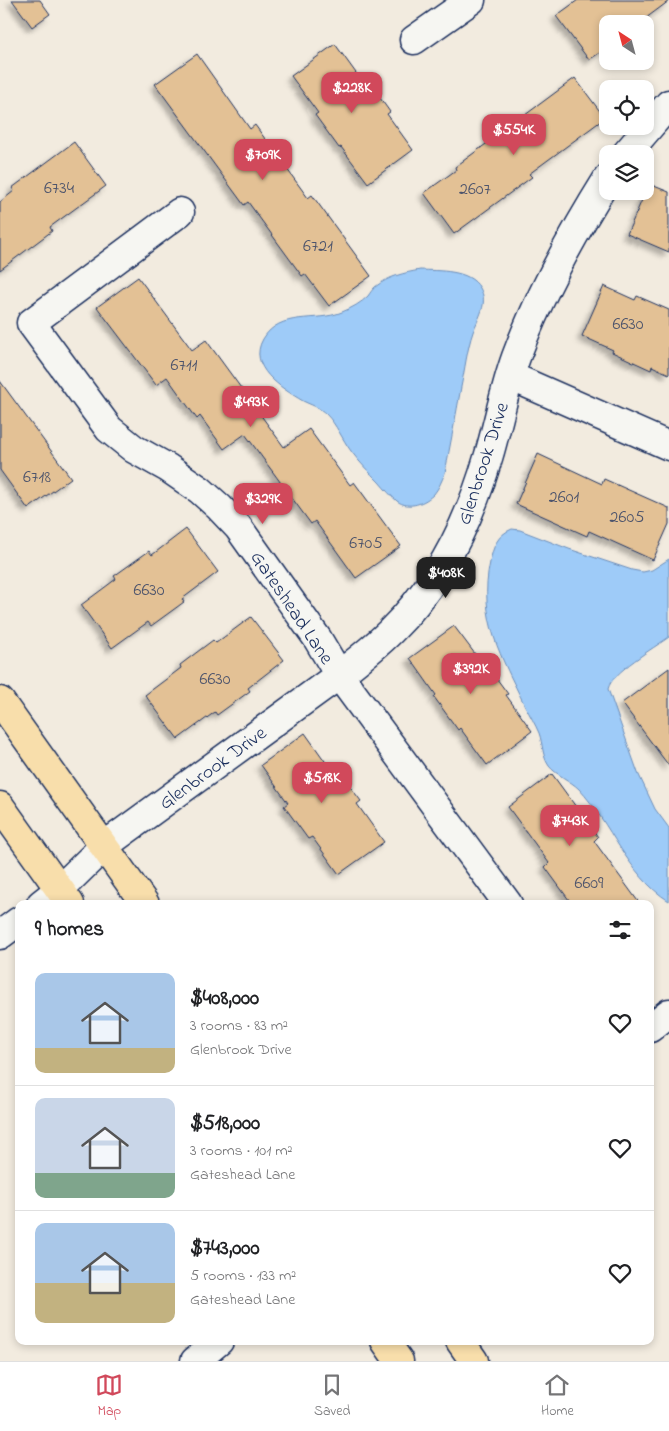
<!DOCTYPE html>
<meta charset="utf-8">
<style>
:root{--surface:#fff;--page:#f2f2f2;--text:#202124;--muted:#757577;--line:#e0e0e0;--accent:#d1495b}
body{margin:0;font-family:"Indie Flower",sans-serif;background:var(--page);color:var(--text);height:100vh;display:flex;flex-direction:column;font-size:19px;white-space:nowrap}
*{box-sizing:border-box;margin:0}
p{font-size:16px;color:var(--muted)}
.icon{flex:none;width:28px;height:28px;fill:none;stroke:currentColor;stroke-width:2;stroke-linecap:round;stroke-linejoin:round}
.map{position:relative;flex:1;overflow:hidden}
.details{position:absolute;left:15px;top:900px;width:639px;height:445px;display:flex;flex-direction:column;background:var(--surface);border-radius:10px;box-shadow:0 2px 8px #0003}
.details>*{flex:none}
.needle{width:32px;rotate:324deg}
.fabs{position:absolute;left:599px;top:15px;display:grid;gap:10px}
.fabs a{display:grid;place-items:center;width:55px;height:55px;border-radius:10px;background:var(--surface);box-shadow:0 2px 8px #0003;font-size:25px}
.price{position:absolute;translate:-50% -42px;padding:0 11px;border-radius:10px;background:var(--accent);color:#fff;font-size:16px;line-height:32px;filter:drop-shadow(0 1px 2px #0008)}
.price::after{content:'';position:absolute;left:50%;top:30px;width:15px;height:11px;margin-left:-8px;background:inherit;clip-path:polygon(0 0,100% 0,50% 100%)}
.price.current{background:#222;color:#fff}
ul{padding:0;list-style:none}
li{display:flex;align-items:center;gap:15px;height:125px;padding:0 20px}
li+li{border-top:1px solid var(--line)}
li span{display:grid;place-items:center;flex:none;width:140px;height:100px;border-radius:10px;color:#555}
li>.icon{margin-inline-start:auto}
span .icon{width:60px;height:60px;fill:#fffc;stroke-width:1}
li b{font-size:21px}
h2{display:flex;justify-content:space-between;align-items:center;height:60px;padding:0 20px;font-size:21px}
.dock{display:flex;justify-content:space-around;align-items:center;height:70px;border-top:1px solid var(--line);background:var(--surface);font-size:14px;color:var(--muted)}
.dock a{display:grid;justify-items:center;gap:2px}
.dock .current{color:var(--accent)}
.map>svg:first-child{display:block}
.water{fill:#9ecbf8;stroke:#6a8dba}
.building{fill:#e3c195;stroke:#1b2f5e;filter:url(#shadow)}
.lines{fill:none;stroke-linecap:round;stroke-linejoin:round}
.street-casing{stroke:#1b2f5e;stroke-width:31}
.primary-casing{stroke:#1b2f5e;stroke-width:31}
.street{stroke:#f6f6f2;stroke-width:28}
.primary{stroke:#f8deab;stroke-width:28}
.labels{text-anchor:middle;stroke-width:4;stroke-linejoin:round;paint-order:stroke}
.number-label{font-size:18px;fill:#4d546c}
.street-label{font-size:20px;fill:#1b2f5e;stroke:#f6f6f2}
</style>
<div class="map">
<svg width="669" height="1361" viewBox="0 0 669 1361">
<defs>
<filter id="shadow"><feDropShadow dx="-4.5" dy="4.5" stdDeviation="2.5" flood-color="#0004"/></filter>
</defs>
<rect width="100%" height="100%" fill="#f2ebdf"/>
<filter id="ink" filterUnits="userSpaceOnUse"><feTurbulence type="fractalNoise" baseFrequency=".02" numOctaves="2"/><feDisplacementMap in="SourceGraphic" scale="10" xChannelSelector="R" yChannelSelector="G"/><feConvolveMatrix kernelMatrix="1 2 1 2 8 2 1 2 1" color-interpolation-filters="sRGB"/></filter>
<g filter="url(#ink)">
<path class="water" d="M420 270C439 271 469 269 480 288 489 303 478 318 473 332 467 349 465 369 461 387 456 416 450 445 445 473 442 480 439 488 434 494 425 503 409 510 397 501 391 496 385 489 379 482 369 472 359 462 351 451 342 439 337 425 326 414 319 407 311 405 303 401 281 388 247 367 263 339 280 310 316 323 342 312 352 308 361 303 368 296 370 293 372 290 375 287 389 276 404 273 420 270Z
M512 529 520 530 569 549 632 570 643 572 652 570 669 559V637C654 648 612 672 608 689L638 773 655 809 669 828V901C627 875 611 823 579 789 571 781 555 774 549 766 542 756 543 744 539 733 535 724 530 715 525 706 501 656 478 619 490 562 493 547 497 535 512 529Z"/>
<path class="building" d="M12 0H40L50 14 32 27Z
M578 0H669V1L638 24H608V47L589 60 556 16Z
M335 44 361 80 365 77 390 112 387 114 413 150 368 183 341 147 339 148 315 115 318 113 291 76Z
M197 54 250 129 255 125 308 198 312 195 371 276 329 306 305 274 302 276 248 202 244 205 155 84Z
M575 78 605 118 529 174 532 177 454 234 424 193 456 170 455 167Z
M74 142 106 186 50 227 52 231 0 270V202L14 191 12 188Z
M649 184 669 192V252L627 234Z
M138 277 192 350 206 340 284 447 309 429 350 485 354 482 401 546 356 578 315 521 311 524 245 434 224 449 200 416 197 419 167 377 156 385 97 307Z
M604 286 635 300 637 296 669 310V374L652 366 651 370 612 352 613 350 582 336Z
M0 381 71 478 28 509 0 470Z
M538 454 602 484 604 479 669 508V524L653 560 589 531 587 536 516 504Z
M186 529 218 572 182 599 184 602 151 626 148 622 112 648 81 605 116 579 114 576 149 551 152 555Z
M251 617 284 660 248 688 250 691 217 715 215 712 178 739 145 695 181 668 180 665 213 640 216 643Z
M454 626 481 662 483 660 508 694 506 695 532 731 487 765 460 728 458 730 434 697 436 695 410 658Z
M669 668V766L622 703Z
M305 733 332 771 336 768 361 801 357 804 384 842 339 874 312 837 308 839 284 806 288 803 261 765Z
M552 774 598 837 594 841 640 904H572L545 867 549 863 508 807Z"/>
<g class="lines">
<g class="street-casing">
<path id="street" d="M414 40 471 0
M626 154 669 104
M180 212 31 323 109 429 134 449 168 468 200 490 219 507 238 527 317 638 339 675 508 904
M510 376 669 446
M41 904 60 889 104 846 339 675C357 661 375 647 391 631 439 584 469 523 488 458 498 425 504 390 516 357 539 295 573 234 608 178
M0 935 19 921
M650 1028 669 1013
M195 1361 219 1341"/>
</g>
<g class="primary-casing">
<path id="primary" d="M0 701 145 904
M0 806 70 904
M385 1341 399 1361
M460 1341 474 1361"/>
</g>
<use href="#street" class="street"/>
<use href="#primary" class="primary"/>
</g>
</g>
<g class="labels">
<g class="number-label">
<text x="59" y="193">6734</text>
<text x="475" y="194">2607</text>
<text x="318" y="251">6721</text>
<text x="628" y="329">6630</text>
<text x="184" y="370">6711</text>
<text x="37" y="482">6718</text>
<text x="564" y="502">2601</text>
<text x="627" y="522">2605</text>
<text x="366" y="548">6705</text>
<text x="149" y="595">6630</text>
<text x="215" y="684">6630</text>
<text x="589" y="888">6609</text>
</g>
<g class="street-label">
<text transform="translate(482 463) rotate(-72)" y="7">Glenbrook Drive</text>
<text transform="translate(293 607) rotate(56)" y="7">Gateshead Lane</text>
<text transform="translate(212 767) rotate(-36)" y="7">Glenbrook Drive</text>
</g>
</g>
</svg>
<div class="fabs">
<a><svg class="needle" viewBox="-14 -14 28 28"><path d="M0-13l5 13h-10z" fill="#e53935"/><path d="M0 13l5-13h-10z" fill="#757577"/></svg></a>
<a><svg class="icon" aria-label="locate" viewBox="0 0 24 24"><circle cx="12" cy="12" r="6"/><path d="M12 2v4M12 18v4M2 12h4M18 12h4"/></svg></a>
<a><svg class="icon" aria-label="layers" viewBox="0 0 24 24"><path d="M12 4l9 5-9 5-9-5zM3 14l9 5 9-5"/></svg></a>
</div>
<b class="price" style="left:352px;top:114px">$228K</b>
<b class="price" style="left:514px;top:156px">$554K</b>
<b class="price" style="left:263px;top:181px">$709K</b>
<b class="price" style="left:251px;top:428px">$493K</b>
<b class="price" style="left:263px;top:525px">$329K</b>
<b class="price current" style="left:446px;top:599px">$408K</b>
<b class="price" style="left:471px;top:695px">$392K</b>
<b class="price" style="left:322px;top:804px">$518K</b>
<b class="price" style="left:570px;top:847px">$743K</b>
<section class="details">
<h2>9 homes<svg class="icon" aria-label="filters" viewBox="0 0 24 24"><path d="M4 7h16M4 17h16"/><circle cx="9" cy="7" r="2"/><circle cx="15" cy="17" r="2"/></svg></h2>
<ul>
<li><span style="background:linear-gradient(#a9c7e8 75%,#c2b280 0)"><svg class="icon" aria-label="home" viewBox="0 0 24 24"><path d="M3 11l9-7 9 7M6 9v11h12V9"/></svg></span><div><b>$408,000</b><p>3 rooms · 83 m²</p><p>Glenbrook Drive</p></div><svg class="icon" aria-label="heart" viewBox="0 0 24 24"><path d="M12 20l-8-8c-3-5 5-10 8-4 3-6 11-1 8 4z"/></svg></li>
<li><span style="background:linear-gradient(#c9d6e8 75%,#7fa58c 0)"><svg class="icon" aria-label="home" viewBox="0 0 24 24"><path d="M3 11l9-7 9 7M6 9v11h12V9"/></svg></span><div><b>$518,000</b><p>3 rooms · 101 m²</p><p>Gateshead Lane</p></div><svg class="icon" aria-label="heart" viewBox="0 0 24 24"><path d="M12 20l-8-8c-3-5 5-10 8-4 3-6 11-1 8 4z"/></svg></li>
<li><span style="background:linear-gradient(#a9c7e8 60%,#c2b280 0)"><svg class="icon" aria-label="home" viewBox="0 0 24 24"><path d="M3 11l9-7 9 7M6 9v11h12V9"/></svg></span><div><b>$743,000</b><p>5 rooms · 133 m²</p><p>Gateshead Lane</p></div><svg class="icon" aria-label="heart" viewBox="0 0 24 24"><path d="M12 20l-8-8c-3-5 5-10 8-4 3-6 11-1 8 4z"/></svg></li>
</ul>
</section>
</div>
<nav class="dock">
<a class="current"><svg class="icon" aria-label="map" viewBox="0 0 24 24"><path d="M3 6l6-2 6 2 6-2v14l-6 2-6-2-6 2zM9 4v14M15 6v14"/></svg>Map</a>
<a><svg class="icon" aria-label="saved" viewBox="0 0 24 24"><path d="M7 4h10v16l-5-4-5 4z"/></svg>Saved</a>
<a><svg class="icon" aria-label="home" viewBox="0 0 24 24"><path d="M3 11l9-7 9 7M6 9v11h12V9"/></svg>Home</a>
</nav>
